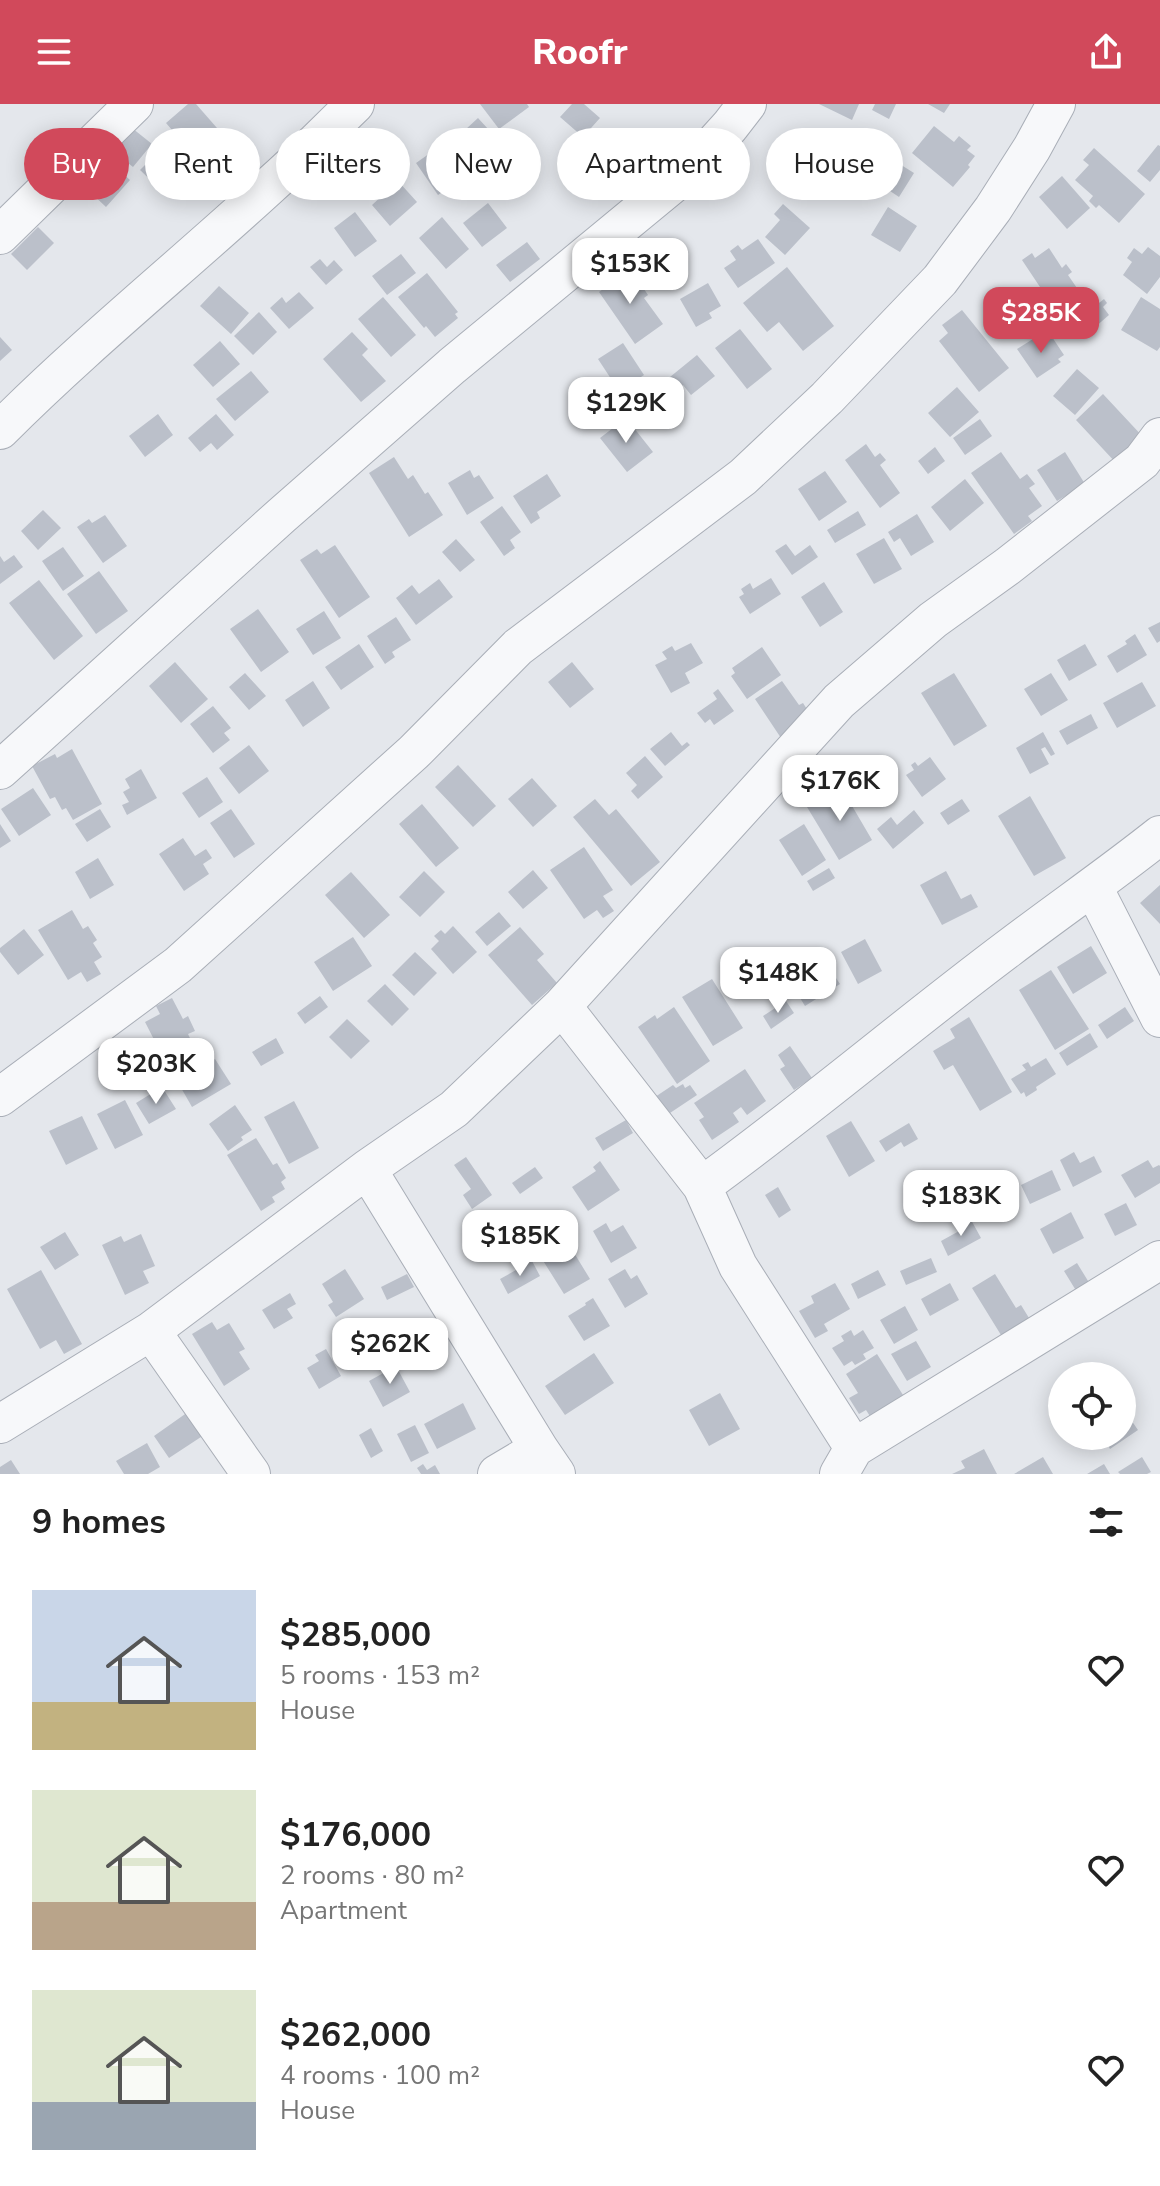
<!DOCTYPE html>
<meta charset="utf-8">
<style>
:root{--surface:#fff;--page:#f6f6f6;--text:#222;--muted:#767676;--accent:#d1495b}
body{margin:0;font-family:"Nunito Sans",sans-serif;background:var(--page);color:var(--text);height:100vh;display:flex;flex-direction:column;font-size:30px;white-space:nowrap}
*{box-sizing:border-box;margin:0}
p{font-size:26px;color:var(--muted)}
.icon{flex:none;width:44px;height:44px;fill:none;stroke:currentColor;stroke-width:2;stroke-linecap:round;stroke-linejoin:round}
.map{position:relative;height:1370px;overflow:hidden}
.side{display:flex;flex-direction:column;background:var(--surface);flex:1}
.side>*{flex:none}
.hud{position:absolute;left:24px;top:24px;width:1112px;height:72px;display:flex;gap:16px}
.controls{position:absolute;left:1048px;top:1258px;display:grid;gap:16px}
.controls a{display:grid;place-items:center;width:88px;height:88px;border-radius:50%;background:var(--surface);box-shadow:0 4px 20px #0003;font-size:40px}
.price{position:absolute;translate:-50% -68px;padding:0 18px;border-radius:16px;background:#fff;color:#222;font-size:26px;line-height:52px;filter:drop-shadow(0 2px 4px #0008)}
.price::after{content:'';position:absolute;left:50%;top:48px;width:24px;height:18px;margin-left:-12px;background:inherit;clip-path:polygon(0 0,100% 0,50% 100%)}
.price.active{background:var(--accent);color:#fff}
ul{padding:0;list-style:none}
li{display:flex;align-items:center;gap:24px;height:200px;padding:0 32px}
li span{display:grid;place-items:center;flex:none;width:224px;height:160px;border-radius:0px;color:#555}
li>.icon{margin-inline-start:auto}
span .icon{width:96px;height:96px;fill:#fffc;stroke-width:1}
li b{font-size:34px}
h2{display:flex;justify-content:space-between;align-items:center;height:96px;padding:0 32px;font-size:34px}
.pill{padding:0 28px;border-radius:36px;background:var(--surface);box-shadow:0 4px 20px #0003;font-size:28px;line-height:72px}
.pill.active{background:var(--accent);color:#fff}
header{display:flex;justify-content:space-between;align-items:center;height:104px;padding:0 32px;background:var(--accent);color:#fff;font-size:36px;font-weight:800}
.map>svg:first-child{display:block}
.building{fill:#bbc0ca}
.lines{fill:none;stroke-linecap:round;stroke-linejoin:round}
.minor-casing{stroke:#a9aeb7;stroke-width:40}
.minor{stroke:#f7f8fa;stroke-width:38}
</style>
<header><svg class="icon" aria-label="menu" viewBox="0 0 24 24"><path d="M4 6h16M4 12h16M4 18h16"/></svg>Roofr<svg class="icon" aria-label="share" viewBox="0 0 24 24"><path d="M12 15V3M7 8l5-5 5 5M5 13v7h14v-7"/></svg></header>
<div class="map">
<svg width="1160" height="1370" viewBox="0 0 1160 1370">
<rect width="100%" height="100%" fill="#e4e7ec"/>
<path class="building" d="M188 0H196L231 40 201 67 190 54 194 50 186 41 182 44 175 36 178 33 166 19Z
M480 0H527L529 3 499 25Z
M572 0H584L600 14 583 33 560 13Z
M819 0H859L852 16Z
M875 0H896L889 15 872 6Z
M928 0H950L944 9Z
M478 14 500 38 474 61 453 37Z
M127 20 152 40 133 63 108 43Z
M934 22 954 38 959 32 971 42 967 46 975 52 968 61 970 63 953 83 912 49Z
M847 25 877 40 864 64 835 48Z
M443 40 465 72 438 91 416 59Z
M1158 41 1160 42V66L1150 78 1137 67Z
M1094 44 1145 90 1119 119 1099 101 1096 104 1089 97 1093 92 1075 76 1089 61 1083 56Z
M158 48 183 72 165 90 140 66Z
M515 49 530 72 499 93 484 70Z
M890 54 914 69 899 93 875 77Z
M111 59 130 76 106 103 87 85Z
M1062 72 1090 104 1067 125 1039 93Z
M398 77 417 98 390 122 372 101Z
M488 99 507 124 482 143 463 119Z
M783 100 810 124 785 151 765 133 780 116 774 110Z
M888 103 917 122 900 148 871 131Z
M355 108 377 137 355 153 334 124Z
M442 113 469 145 446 165 419 134Z
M38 123 54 139 27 166 11 150Z
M758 135 775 159 738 184 724 164 736 156 730 147 738 141 742 146Z
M527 138 540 155 510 178 496 161Z
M1148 143 1160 152V173L1147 190 1123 171 1132 158 1127 154 1134 144 1142 150Z
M1049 144 1062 164 1066 160 1072 168 1068 171 1079 187 1054 204 1022 156 1032 149 1035 154Z
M401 150 416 169 387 191 372 172Z
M320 155 327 163 334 156 343 166 326 181 310 163Z
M620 163 634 184 640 179 648 191 644 194 663 220 635 240 599 188 610 180 606 173Z
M787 163 834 222 803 247 779 218 767 228 743 199Z
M427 169 458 208 455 210 458 214 435 233 426 222 424 224 398 193Z
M708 179 721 202 709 209 712 214 696 223 680 195Z
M219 182 249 209 231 230 200 202Z
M299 188 314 204 289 225 270 204 282 193 286 199Z
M1090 189 1099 199 1104 195 1107 199 1103 203 1109 211 1087 230 1068 207Z
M383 193 416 231 391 253 358 215Z
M1141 193 1160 205V243L1157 247 1121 226Z
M962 206 1009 264 979 288 939 237 948 229 942 221Z
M259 208 277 228 253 251 234 232Z
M740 225 772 265 747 285 715 244Z
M352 228 368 245 362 251 386 277 361 298 323 255Z
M1050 230 1064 251 1058 255 1061 258 1037 274 1017 245 1033 235 1036 240Z
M0 233 12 246 0 257Z
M220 237 240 260 213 283 193 261Z
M623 239 644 271 619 287 598 255Z
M697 251 715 272 691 291 683 281 679 284 670 273Z
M1077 265 1099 284 1075 311 1053 292Z
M251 267 269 288 235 317 216 295Z
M600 281 610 298 578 317 570 304 576 300 571 292 584 285 587 290Z
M665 282 679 305 647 325 629 295 647 284 651 291Z
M957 283 979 308 950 333 928 309Z
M1103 290 1145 335 1117 360 1076 316Z
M158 310 173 331 145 353 129 332Z
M216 310 234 331 217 346 211 339 200 348 188 334Z
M626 314 653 348 627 368 600 334Z
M980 315 992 332 965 351 953 334Z
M866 340 875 353 880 349 886 356 880 361 900 389 880 404 845 356Z
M935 343 945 357 928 370 918 357Z
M1001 348 1020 375 1027 370 1035 380 1029 384 1042 402 1028 412 1032 417 1014 430 971 369Z
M1065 348 1085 380 1057 397 1037 366Z
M394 353 408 375 413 371 425 390 428 388 443 411 409 433 369 369Z
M470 366 474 374 479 371 494 394 467 411 448 379Z
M825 367 847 398 819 417 798 385Z
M547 370 561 392 537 408 540 414 531 420 513 392Z
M965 375 984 399 950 427 931 403Z
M502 402 521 428 510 436 515 444 504 452 480 418Z
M43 406 61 424 38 446 21 427Z
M858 407 866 421 835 439 827 426Z
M917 410 934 438 911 452 900 434 894 438 888 428Z
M105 411 127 442 103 459 77 423 89 415 92 419Z
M884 434 902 465 874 480 856 450Z
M456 435 475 456 460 468 442 448Z
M786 440 795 452 810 441 818 453 792 471 775 447Z
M335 441 370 493 339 514 300 456 317 445 321 450Z
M63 443 84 472 63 487 42 457Z
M14 451 23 463 0 480V452L4 458Z
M99 467 128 507 96 530 67 490Z
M771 474 781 490 750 510 739 493 744 490 741 485 750 479 753 485Z
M439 475 453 493 416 521 396 494 412 481 419 490Z
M39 476 83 532 54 556 9 499Z
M824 478 843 508 820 523 801 493Z
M258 505 289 548 261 568 230 525Z
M324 507 341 534 313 551 296 525Z
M396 513 411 536 392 548 395 553 385 560 367 532Z
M1160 518V537L1157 539 1148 524Z
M1135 530 1147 551 1117 569 1107 552 1127 540 1125 537Z
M691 539 703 559 685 569 690 579 671 589 655 561 667 555 662 548 672 542 675 547Z
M359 540 374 563 341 586 325 563Z
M1085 540 1097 561 1069 577 1057 556Z
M762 543 781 571 747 595 731 572 735 569 732 564Z
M175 558 208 595 181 619 149 582Z
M572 558 594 585 570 604 548 578Z
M245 569 266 592 249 606 229 583Z
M954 569 987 622 954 642 921 589Z
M1051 569 1068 596 1041 612 1024 585Z
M313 577 330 604 303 623 285 596Z
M782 577 799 601 803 599 810 610 795 655 755 595Z
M1142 578 1156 602 1117 624 1103 599Z
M718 585 734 607 714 621 710 615 705 619 697 609 717 595 713 589Z
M213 602 231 624 224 629 230 636 213 649 190 620Z
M1091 610 1098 624 1067 641 1059 627Z
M671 628 682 642 687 638 690 641 665 662 650 645Z
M1043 628 1055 650 1051 652 1045 643 1041 645 1049 660 1030 670 1016 644Z
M249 641 269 667 239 690 219 664Z
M72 645 102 700 73 716 66 704 62 706 55 693 50 695 32 662 55 650 57 654Z
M645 652 663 673 638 695 631 687 637 681 626 669Z
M930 653 946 675 922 693 906 671 914 666 911 661 915 658 918 662Z
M458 661 496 702 473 723 435 683Z
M141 665 157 694 127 711 122 701 129 698 123 688 130 684 125 675Z
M207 673 223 698 199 714 182 689Z
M532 674 557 702 533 723 508 695Z
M841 683 872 736 839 756 807 703Z
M33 684 51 711 19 732 1 705Z
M1030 692 1066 754 1034 772 998 712Z
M595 695 609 711 616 705 660 758 631 782 573 713Z
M962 695 970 707 948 721 940 709Z
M422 700 459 744 436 763 399 720Z
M100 705 111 723 87 738 75 720Z
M231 705 255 740 234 754 210 719Z
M914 706 924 719 893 745 877 725 891 713 897 721Z
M0 720 11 737 0 744Z
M804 720 826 756 802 772 779 736Z
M183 734 195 752 206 745 212 754 203 760 209 770 184 787 159 750Z
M584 743 613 786 603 792 614 807 603 814 597 806 584 815 550 766Z
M98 754 114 781 90 795 75 768Z
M829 764 835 774 813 787 807 777Z
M533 766 548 784 523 805 508 788Z
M424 767 445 788 420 813 399 793Z
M946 767 961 795 971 790 978 803 942 821 920 781Z
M351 768 390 811 364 834 325 791Z
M1160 781V820L1140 799Z
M72 806 83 825 88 822 97 836 93 839 102 853 94 858 101 870 87 878 81 868 68 876 38 826Z
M499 808 511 822 487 842 475 828Z
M453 822 477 848 453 870 431 845 439 837 434 832 441 826 445 830Z
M520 823 544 850 537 856 557 879 532 901 488 851Z
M24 825 44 851 18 871 0 848V844Z
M353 833 372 862 333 887 314 858Z
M865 835 882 867 858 880 841 848Z
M1091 842 1107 869 1073 890 1057 863Z
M415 848 437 869 414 892 392 871Z
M1051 866 1089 925 1055 946 1019 886Z
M832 868 840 880 805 902 797 889Z
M712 875 743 924 713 942 682 893Z
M385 880 409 905 392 922 367 897Z
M320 892 328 903 305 920 297 909Z
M172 894 183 915 188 912 195 927 188 930 197 949 168 963 145 918 160 910 156 902Z
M786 897 794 909 771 925 763 912Z
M674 903 710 957 677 980 638 923 655 911 657 915Z
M1125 903 1134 917 1107 935 1098 921Z
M969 913 1012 988 980 1007 953 961 944 966 933 947 955 934 950 925Z
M347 915 370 937 351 955 329 933Z
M1090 929 1098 943 1067 962 1059 949Z
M276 934 284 949 261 962 252 948Z
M790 942 812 974 794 986 780 965 785 962 778 951Z
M1046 954 1056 970 1036 983 1037 986 1026 993 1024 988 1021 990 1011 975 1026 966 1022 961 1028 958 1031 963Z
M215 955 231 980 192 1003 176 975 186 969 183 964 194 958 198 965Z
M745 965 766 997 747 1011 741 1003 733 1009 739 1018 712 1036 699 1016 704 1013 694 999Z
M683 980 685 984 690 981 697 991 667 1011 655 993 673 981 676 984Z
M162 983 176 1005 149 1020 136 999Z
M125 996 143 1031 115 1045 97 1010Z
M294 997 319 1044 289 1060 264 1013Z
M235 1001 252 1026 241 1033 243 1036 228 1047 209 1020Z
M82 1012 98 1045 66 1061 49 1027Z
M626 1016 633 1029 603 1047 595 1034Z
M851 1017 875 1057 849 1073 826 1032Z
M909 1019 918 1035 904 1043 901 1038 886 1048 879 1037Z
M256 1034 273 1061 277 1059 286 1074 281 1078 285 1085 272 1093 275 1098 261 1107 227 1051Z
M1074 1048 1080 1059 1094 1052 1102 1068 1073 1083 1060 1056Z
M466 1053 492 1091 472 1105 463 1091 471 1085 454 1061Z
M1148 1056 1153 1064 1159 1061 1160 1062V1079L1135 1094 1121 1071Z
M600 1057 620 1086 588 1107 572 1083 596 1067 593 1063Z
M535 1063 543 1074 520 1090 512 1079Z
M1052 1066 1061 1086 1030 1100 1021 1081Z
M778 1083 791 1106 779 1114 765 1091Z
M1126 1099 1137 1121 1115 1132 1104 1110Z
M1071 1108 1084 1134 1053 1150 1040 1125Z
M970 1114 981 1134 948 1152 941 1137 961 1126 958 1121Z
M606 1119 611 1128 623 1121 637 1144 611 1159 593 1127Z
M65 1128 79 1151 55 1166 40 1143Z
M141 1130 155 1162 143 1167 149 1179 125 1191 102 1141 121 1132 124 1138Z
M568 1139 590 1175 564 1190 542 1155Z
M931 1154 937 1168 906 1181 900 1167Z
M532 1157 540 1172 508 1190 500 1175Z
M1077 1159 1093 1185 1083 1198 1064 1167Z
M345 1165 364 1195 336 1213 328 1201 333 1198 322 1180Z
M625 1165 631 1175 637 1171 648 1190 625 1204 608 1175Z
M41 1166 82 1240 64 1250 56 1236 40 1245 7 1185Z
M878 1166 886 1181 858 1195 851 1180Z
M407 1170 414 1183 387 1196 381 1183Z
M995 1170 1016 1204 1021 1201 1037 1227 1009 1244 972 1184Z
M835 1179 850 1205 824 1220 828 1227 815 1234 799 1207 814 1199 811 1192Z
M950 1179 959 1196 930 1212 921 1195Z
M290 1189 296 1200 287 1205 293 1214 274 1225 262 1206Z
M593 1194 610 1222 584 1237 568 1212 586 1201 585 1199Z
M905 1202 918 1226 894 1240 880 1216Z
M212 1218 217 1226 229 1219 245 1245 239 1248 250 1265 224 1282 192 1230Z
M851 1226 854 1232 863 1226 874 1244 863 1250 866 1255 855 1261 852 1257 844 1262 832 1244 844 1237 841 1232Z
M916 1237 931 1263 907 1277 891 1250Z
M326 1245 341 1272 319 1285 307 1264 319 1257 315 1251Z
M594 1249 614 1279 565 1311 545 1282Z
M877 1250 910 1302 877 1323 866 1306 859 1310 849 1294 858 1289 846 1270Z
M396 1262 410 1288 383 1303 369 1277Z
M720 1289 740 1325 709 1342 689 1306Z
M463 1299 476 1325 437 1345 424 1320Z
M188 1308 204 1331 169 1354 154 1332Z
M1129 1313 1138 1326 1110 1345 1102 1332H1122V1318Z
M415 1321 429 1349 411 1358 397 1330Z
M371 1324 383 1347 371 1354 359 1331Z
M147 1339 160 1363 148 1370H124L116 1357Z
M984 1345 997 1370H952L965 1364 961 1357Z
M1043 1353 1053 1370H1014Z
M1142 1353 1151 1368 1147 1370H1120L1118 1368Z
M11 1356 20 1370H0V1363Z
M423 1360 427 1366 435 1361 440 1370H421L417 1364Z
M1104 1360 1110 1370H1087Z"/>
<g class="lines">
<g class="minor-casing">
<path id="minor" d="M0 131 134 0
M0 326C88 238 185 160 276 76 303 52 329 25 355 0
M0 666 281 412 452 262 692 64 730 22 747 0
M1093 783 1160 914
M562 902 702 1082 738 1162 854 1344
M0 993 178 861 414 648 518 543 743 373 827 294 940 176 993 105 1032 44 1056 0
M367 1065 539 1345 556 1370
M702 1082C807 1006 905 922 1009 844 1059 806 1111 770 1160 731
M151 1227 251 1370
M0 1320 151 1227 367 1065 454 1005 562 902 839 597 933 516 1008 462 1142 357 1160 333
M497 1370 539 1345
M839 1370 854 1344 1160 1156"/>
</g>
<use href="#minor" class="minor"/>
</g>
</svg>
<div class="controls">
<a><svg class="icon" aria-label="locate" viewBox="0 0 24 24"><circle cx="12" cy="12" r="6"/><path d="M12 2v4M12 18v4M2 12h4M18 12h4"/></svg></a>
</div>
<b class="price" style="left:630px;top:202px">$153K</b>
<b class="price active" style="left:1041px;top:251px">$285K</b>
<b class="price" style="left:626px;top:341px">$129K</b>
<b class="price" style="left:840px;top:719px">$176K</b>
<b class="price" style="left:778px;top:911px">$148K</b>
<b class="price" style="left:156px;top:1002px">$203K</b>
<b class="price" style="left:961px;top:1134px">$183K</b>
<b class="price" style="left:520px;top:1174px">$185K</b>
<b class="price" style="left:390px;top:1282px">$262K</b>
<div class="hud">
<a class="pill active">Buy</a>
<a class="pill">Rent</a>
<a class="pill">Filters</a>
<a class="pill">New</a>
<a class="pill">Apartment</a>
<a class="pill">House</a>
</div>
</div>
<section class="side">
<h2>9 homes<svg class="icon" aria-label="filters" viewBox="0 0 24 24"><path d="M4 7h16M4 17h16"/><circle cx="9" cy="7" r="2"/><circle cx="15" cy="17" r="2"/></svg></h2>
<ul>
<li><span style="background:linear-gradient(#c9d6e8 70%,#c2b280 0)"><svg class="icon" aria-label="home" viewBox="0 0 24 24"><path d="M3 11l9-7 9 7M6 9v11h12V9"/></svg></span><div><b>$285,000</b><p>5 rooms · 153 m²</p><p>House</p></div><svg class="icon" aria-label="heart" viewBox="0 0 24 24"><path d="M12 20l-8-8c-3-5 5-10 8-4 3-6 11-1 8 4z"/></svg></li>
<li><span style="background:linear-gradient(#dfe7d0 70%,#b9a48a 0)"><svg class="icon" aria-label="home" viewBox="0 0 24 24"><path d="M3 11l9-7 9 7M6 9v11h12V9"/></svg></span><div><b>$176,000</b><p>2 rooms · 80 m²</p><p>Apartment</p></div><svg class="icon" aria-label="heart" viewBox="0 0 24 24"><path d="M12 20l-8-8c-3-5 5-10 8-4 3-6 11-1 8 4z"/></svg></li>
<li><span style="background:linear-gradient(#dfe7d0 70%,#9aa5b1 0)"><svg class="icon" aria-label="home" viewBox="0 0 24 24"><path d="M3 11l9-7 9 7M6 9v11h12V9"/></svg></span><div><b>$262,000</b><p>4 rooms · 100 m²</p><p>House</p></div><svg class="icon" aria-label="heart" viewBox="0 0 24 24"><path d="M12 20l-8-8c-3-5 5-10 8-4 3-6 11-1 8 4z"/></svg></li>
</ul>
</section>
